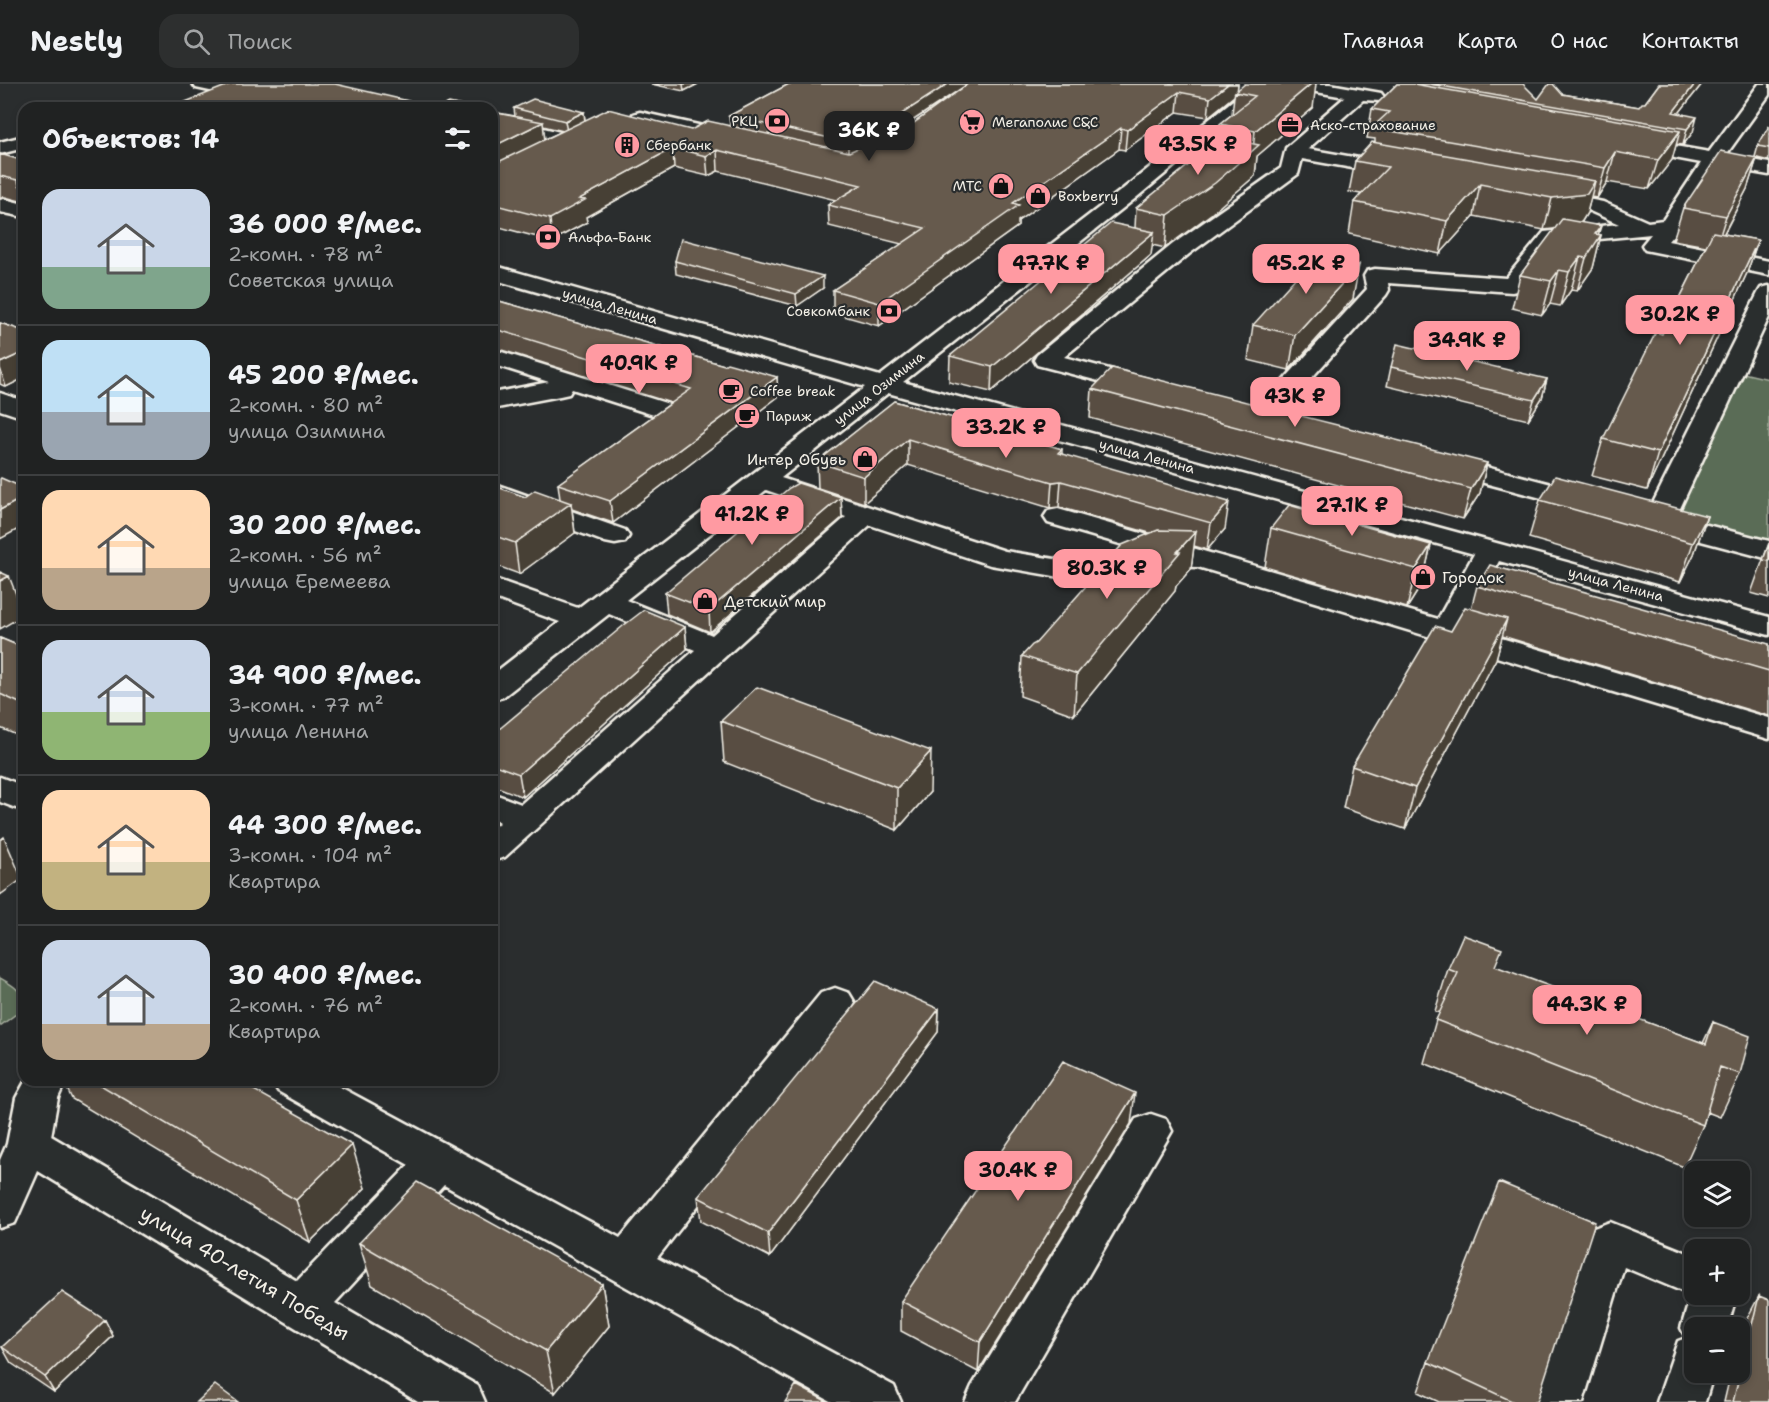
<!DOCTYPE html>
<html lang="ru">
<meta charset="utf-8">
<style>
:root{--surface:#202222;--page:#2d2f2f;--text:#f1f3f6;--muted:#a2a4a5;--line:#3d3f40;--accent:#ff9aa2}
body{margin:0;font-family:"Shantell Sans",sans-serif;background:var(--page);color:var(--text);height:100vh;display:flex;flex-direction:column;font-size:22px;white-space:nowrap}
*{box-sizing:border-box;margin:0}
p{font-size:20px;color:var(--muted)}
.icon{flex:none;width:33px;height:33px;fill:none;stroke:currentColor;stroke-width:2;stroke-linecap:round;stroke-linejoin:round}
.map{position:relative;flex:1;overflow:hidden}
.panel{position:absolute;left:18px;top:18px;width:480px;height:984px;display:flex;flex-direction:column;background:var(--surface);border-radius:18px;box-shadow:0 3px 9px #0003,0 0 0 2px var(--line)}
.panel>*{flex:none}
.buttons{position:absolute;left:1684px;top:1077px;display:grid;gap:12px}
.buttons a{display:grid;place-items:center;width:66px;height:66px;border-radius:12px;background:var(--surface);box-shadow:0 3px 9px #0003,0 0 0 2px var(--line);font-size:30px}
.price{position:absolute;translate:-50% -51px;padding:0 14px;border-radius:12px;background:var(--accent);color:#111;font-size:20px;line-height:39px;filter:drop-shadow(0 2px 3px #0008)}
.price::after{content:'';position:absolute;left:50%;top:36px;width:18px;height:14px;margin-left:-9px;background:inherit;clip-path:polygon(0 0,100% 0,50% 100%)}
.price.active{background:#222;color:#fff}
ul{padding:0;list-style:none}
li{display:flex;align-items:center;gap:18px;height:150px;padding:0 24px}
li+li{border-top:2px solid var(--line)}
li span{display:grid;place-items:center;flex:none;width:168px;height:120px;border-radius:18px;color:#555}
li>.icon{margin-inline-start:auto}
span .icon{width:72px;height:72px;fill:#fffc;stroke-width:1}
li b{font-size:26px}
h2{display:flex;justify-content:space-between;align-items:center;height:72px;padding:0 24px;font-size:26px}
header{display:flex;align-items:center;gap:36px;box-sizing:border-box;height:84px;padding:0 30px;background:var(--surface);border-bottom:2px solid var(--line)}
header strong{font-size:28px}
nav{display:flex;gap:33px;margin-inline-start:auto;font-size:21px}
.search{width:420px;height:54px;background:var(--page);display:flex;align-items:center;gap:15px;box-sizing:border-box;padding:0 21px;border-radius:18px;color:var(--muted);font-size:22px}
.map>svg:first-child{display:block}
.green{fill:#5a6c56;stroke:#a7ae9f;stroke-width:1.5}
.lines{fill:none;stroke-linecap:round;stroke-linejoin:round}
.minor-casing{stroke:#f4f1e8;stroke-width:5}
.minor{fill:#2a2d2e;fill-rule:evenodd}
.wall{fill:#584d42;stroke:#f4f1e8;stroke-width:1.5;fill-rule:evenodd}
.shaded-wall{fill:#473f36;stroke:#f4f1e8;stroke-width:1.5}
.building{fill:#665a4d;stroke:#f4f1e8;stroke-width:1.5}
.labels{text-anchor:middle;stroke-width:4.5;stroke-linejoin:round;paint-order:stroke}
.far-poi-label{font-size:14px;fill:#f4f1e8;stroke:#2a2d2e;text-anchor:start}
.far-street-label{font-size:14px;fill:#f4f1e8;stroke:#2a2d2e}
.poi-label{font-size:16px;fill:#f4f1e8;stroke:#2a2d2e;text-anchor:start}
.near-street-label{font-size:20px;fill:#f4f1e8;stroke:#2a2d2e}
</style>
<header>
<strong>Nestly</strong>
<div class="search"><svg class="icon" aria-label="search" viewBox="0 0 24 24"><circle cx="10" cy="10" r="6"/><path d="M15 15l6 6"/></svg>Поиск</div>
<nav><a>Главная</a><a>Карта</a><a>О нас</a><a>Контакты</a></nav>
</header>
<div class="map">
<svg width="1769" height="1318" viewBox="0 0 1769 1318">
<rect width="100%" height="100%" fill="#2a2d2e"/>
<filter id="ink" filterUnits="userSpaceOnUse"><feTurbulence type="fractalNoise" baseFrequency=".0167" numOctaves="2"/><feDisplacementMap in="SourceGraphic" scale="12" xChannelSelector="R" yChannelSelector="G"/><feConvolveMatrix kernelMatrix="1 2 1 2 8 2 1 2 1" color-interpolation-filters="sRGB"/></filter>
<g filter="url(#ink)">
<path class="green" d="M1743 289 1769 295V465L1671 439Z
M0 894C14 902 24 907 24 924L0 942Z"/>
<g class="lines">
<g class="minor-casing">
<path id="minor" d="M193 0H226L239 3 242 7 239 11 233 12 196 4Z
M1253 0H1273L1137 113 903 298 1769 533V551L1499 477 1464 543 1769 634V655L1198 483 1153 482 1107 501 990 481 870 441 505 773 492 777V745L500 738 492 734V709L521 720 695 566 609 530 503 613 492 616V591L560 538 492 513V494L578 524 865 303 492 195V181L880 292 1123 105ZM888 309 1474 470 1438 535 1058 425 1048 427 1044 433 1048 439 1141 466 1104 483 1005 467 781 394ZM766 406 846 433 712 551 626 516Z
M1290 0H1330L1381 9 1384 13 1381 17 1363 16 1308 65 1404 82 1407 86 1404 90 1397 92 1302 75 1298 90 1189 170 1064 273 1158 298 1161 303 1158 308 1149 310 1037 281 1034 276 1037 271 1173 160 1281 84 1286 64 1345 13 1299 5 1293 4Z
M1759 0H1769V11L1726 71 1769 79V91L1718 82 1681 142 1668 157 1769 177V191L1645 166 1642 161 1651 150 1558 159 1520 206 1512 208 1388 199 1389 206 1386 211 1272 338 1263 341 1254 338 1250 333 1367 205 1364 192 1367 187 1375 185 1506 194 1544 148 1619 140 1590 127 1539 117 1536 113 1539 109 1546 107 1603 118 1648 138 1663 136 1701 79 1622 64 1619 60 1622 56 1629 54 1709 68Z
M640 28 743 51 745 55 743 59 736 61 633 38 631 34 633 30Z
M492 32 577 52 580 56 577 60 570 62 492 44Z
M24 52V64L0 70V58Z
M4 115 24 120V133L0 128V116Z
M1769 202V233L1676 433 1769 457V475L1648 443 1644 437 1758 209 1761 204Z
M492 265 672 321 676 326 672 331 663 334 572 305 569 310 560 312 492 325V309L549 298 492 280Z
M0 309 24 317V334L0 326Z
M1440 371 1597 412 1601 418 1597 424 1587 426 1431 385 1427 379 1431 373Z
M492 399 625 446 629 452 625 458 615 460 605 458 492 416Z
M0 693 24 702V727L0 718Z
M835 904 849 909 855 919 849 929 657 1174 894 1302 901 1318H832L444 1101 335 1219 478 1302 485 1318H418L38 1087 15 1139 0 1144V1076L7 1060 16 1014 26 996H66L58 1014 51 1052 297 1197 409 1081 278 1007 272 996H327L620 1154 821 909Z
M1151 1030 1166 1035 1172 1047 1015 1318H965L972 1302 1136 1035Z
M1610 1138 1695 1172V1210H1737L1727 1244H1695V1288H1714L1705 1318H1657L1678 1257 1686 1254 1681 1244 1691 1211 1624 1183 1583 1318H1535L1588 1157 1594 1144Z"/>
</g>
<use href="#minor" class="minor"/>
</g>
<path class="wall" d="M651 0H698L684 7Z
M789 0H1238L1237 6 1313 24 1257 72 1255 92 1211 130 1165 164 1152 161 1151 171 991 308 949 298 950 272 1135 144 1136 124 1218 57 1220 40 1232 30 1234 12 1208 33 1177 28 1125 66 1119 65 1018 137V142L879 242 833 229V206L902 160 829 142 828 121 836 116 718 87 708 92 674 84 586 133 587 138 552 157 492 141V28L515 32 514 24 584 28 585 36 691 46 730 42 729 32ZM965 2 911 41 898 46ZM543 42 563 47 545 55Z
M1397 0H1430L1538 15 1562 10 1639 23 1645 19 1659 0H1702L1679 29 1693 48 1683 61 1676 60 1672 76 1649 105 1607 98 1597 114 1591 113 1587 129 1581 139 1598 151H1601L1593 184 1577 207 1571 206 1560 222 1550 220 1542 231 1512 224 1520 191 1555 145 1544 146 1474 132 1440 170 1349 150 1354 118 1361 110 1349 108 1355 77 1375 59V55L1367 54 1372 25Z
M1769 42V77L1757 74 1747 105 1724 150 1758 156 1747 189 1647 406 1592 392 1603 355 1662 250 1706 162 1673 156 1683 124 1755 73 1758 62Z
M0 70 24 77V118L5 113H0Z
M675 177 823 204 797 222 676 190Z
M492 215 724 281 777 293 778 313 613 439 572 425 575 449 519 490 492 480V401L525 413 560 415 558 400 671 319 492 263Z
M1353 215 1289 286 1248 276 1253 241Z
M0 239 24 247V294L6 303 0 300Z
M1391 283 1547 295 1542 314 1528 336 1387 302Z
M1092 305 1487 379 1480 409 1463 435 1090 334Z
M894 317 1062 365V370L1225 445 1207 466 1194 462 1191 485 1176 502 1175 507 1074 631 1020 612 1022 572 1036 559 1150 449 1059 423 1050 424 908 381 864 419 818 404 817 378Z
M841 413 842 434 710 548 667 530 665 509Z
M1540 416 1707 432 1694 470 1680 498 1529 454Z
M1271 444 1431 461 1422 500 1407 524 1265 483Z
M1769 459V514L1751 509Z
M1477 502 1769 560V632L1502 552 1496 575 1405 745 1343 724 1352 682 1451 547 1471 525Z
M685 543 687 565 523 713 492 701V651Z
M0 554 24 564V654L0 644Z
M721 637 930 708 897 746 724 678Z
M1496 883 1703 959 1713 938 1740 990 1720 1033 1707 1028 1703 1041 1684 1083 1424 979 1436 936 1440 929 1435 927 1448 885Z
M939 925 938 948 770 1173 701 1137 698 1113Z
M63 996H236L365 1104 310 1158 72 1015Z
M1131 1040 978 1288 901 1247V1217Z
M359 1159 602 1200 609 1242 555 1309 372 1201Z
M1759 1212 1769 1318H1724L1731 1288H1740V1254L1743 1242Z
M105 1236 113 1252 54 1308 11 1279 2 1263Z
M1428 1278 1537 1318H1439L1418 1308Z"/>
<path class="shaded-wall" d="M683 0H698L684 7Z
M948 0H968L894 49 848 72V58Z
M1228 0H1238L1237 9 1235 8 1234 12 1208 33 1210 14Z
M1311 0H1316L1313 24 1257 72 1255 92 1211 130 1165 164 1168 131 1253 66 1255 47Z
M1695 0H1702L1668 43 1673 28Z
M1179 8 1177 28 1125 66 1127 46Z
M584 28 585 39 567 48 565 37Z
M1697 33 1693 48 1683 61 1687 45Z
M543 38 545 58 492 84V63Z
M1121 44 1119 65 1018 137V142L879 242V219L1013 119Z
M1680 47 1672 76 1649 105 1658 76Z
M673 64 674 84 586 133 587 138 552 157 550 135 579 115Z
M717 66 718 87 708 92 706 72Z
M1615 68 1607 98 1597 114 1605 84Z
M1757 74 1747 105 1716 164 1726 132Z
M1595 97 1587 129 1579 142 1544 146 1552 114Z
M1480 100 1474 132 1440 170 1447 137Z
M1601 142 1596 158 1601 151 1593 184 1577 207 1586 174 1595 150Z
M1154 148 1151 171 991 308 992 283Z
M1758 156 1747 189 1647 406 1658 369Z
M1580 173 1571 206 1560 222 1569 188Z
M1359 181 1353 215 1289 286 1295 251Z
M1559 186 1550 220 1542 231 1551 197Z
M823 192V204L797 222 796 210Z
M24 268V294L6 303 0 284V279Z
M777 293 778 313 613 439 610 417Z
M1547 295 1542 314 1528 336 1534 316Z
M908 355V381L864 419V393Z
M1487 379 1480 409 1463 435 1471 405Z
M1061 397 1059 423 1050 424 1052 398Z
M24 413V442L0 455V426Z
M841 413 842 434 710 548 709 526Z
M1229 418 1225 445 1207 466 1211 439Z
M571 419 575 449 519 490 515 459Z
M1707 432 1694 470 1680 498 1693 459Z
M1196 447 1191 485 1176 502 1175 507 1074 631 1077 590 1177 468Z
M1431 461 1422 500 1407 524 1416 485Z
M9 492 24 531 0 545V497Z
M1507 535 1496 575 1405 745 1415 704Z
M685 543 687 565 523 713 519 690Z
M931 667 930 708 897 746V704Z
M4 753 22 795 0 811V756Z
M939 925 938 948 770 1173 768 1149Z
M1135 1009 1131 1040 978 1288 980 1258Z
M352 1061 365 1104 310 1158 296 1116Z
M602 1200 609 1242 555 1309 546 1267Z
M105 1236 113 1252 54 1308 45 1293Z"/>
<path class="building" d="M231 0H335L439 24 449 19 472 24H170Z
M789 0H948L894 35 848 58 729 32Z
M968 0H1228L1210 14 1179 8 1127 46 1121 44 1013 119 1019 121 879 219 833 206 925 144 828 121 861 101 717 66 706 72 673 64 579 115 585 116 550 135 492 120V81L608 25 691 46 708 37 849 68 911 41Z
M1245 0H1311L1255 47 1220 40 1255 12 1235 8Z
M1397 0H1414L1680 47 1658 76 1615 68 1605 84 1385 46 1390 41 1378 38 1389 28 1372 25Z
M1430 0H1523L1538 15 1549 0H1553L1562 10 1639 23 1642 19H1645L1659 0H1695L1673 28 1697 33 1687 45Z
M533 15 584 28 565 37 514 24Z
M492 28 543 38 492 63Z
M1769 42V64L1758 62Z
M1222 54 1259 61 1215 99 1168 131 1136 124Z
M1372 58 1595 97 1587 110 1552 114 1480 100 1447 137 1354 118 1388 83 1355 77Z
M1721 67 1757 74 1726 132 1683 124Z
M0 70 24 77V104L19 102 18 96 0 92Z
M1562 135 1601 142 1595 150 1601 151 1586 174 1580 173 1569 188 1559 186 1551 197 1520 191Z
M1111 139 1154 148 992 283 950 272 1033 203Z
M1713 148 1758 156 1658 369 1603 355 1656 248 1662 250Z
M681 155 823 192 796 210 675 177Z
M1315 172 1359 181 1295 251 1253 241Z
M492 215 724 281 727 279 777 293 610 417 558 400 691 305 492 244Z
M0 239 24 247V268L0 279Z
M1397 260 1547 295 1534 316 1391 283Z
M1112 284 1487 379 1471 405 1092 305Z
M894 317 1062 365 1058 369 1229 418 1211 439 1061 397 1052 398 908 355 864 393 817 378Z
M1555 392 1707 432 1693 459 1540 416Z
M1 394 24 404V413L0 426V395Z
M798 399 841 413 709 526 665 509 789 404Z
M492 401 525 413 535 406 571 419 515 459 492 451Z
M1289 421 1431 461 1416 485 1271 444Z
M1158 446 1196 447 1177 468H1180L1077 590 1022 572 1032 561 1036 559 1122 461Z
M1769 460V477L1763 476Z
M1490 481 1769 560V587L1477 502Z
M0 488 9 492 0 497Z
M1465 523 1507 535 1415 704 1352 682 1435 542 1451 547Z
M644 526 685 543 519 690 492 680V651L623 542Z
M0 554 24 564V621L0 610Z
M757 603 931 667 897 704 721 637Z
M1463 851 1502 865 1495 882 1706 960 1713 938 1750 952 1740 990 1720 983 1703 1041 1436 936 1458 889 1448 885Z
M875 897 939 925 768 1149 698 1113Z
M1063 977 1135 1009 980 1258 901 1217Z
M92 996H236L352 1061 296 1116Z
M417 1098 602 1200 546 1267 359 1159Z
M1499 1098 1595 1138 1537 1318H1514L1428 1278Z
M62 1208 105 1236 45 1293 2 1263Z
M1759 1212 1769 1216V1318H1733Z
M215 1301 238 1318H197Z
M796 1301 828 1318H785Z"/>
</g>
<defs>
<g id="bank-disc" transform="scale(1.35)"><circle r="9.5" fill="#ff9aa2" stroke="#2a2d2e"/><path d="M-6-4H6V4H-6ZM0-2.3a2.3 2.3 0 1 0 0 4.6a2.3 2.3 0 1 0 0-4.6Z" fill="#111"/></g>
<g id="supermarket-disc" transform="scale(1.35)"><circle r="9.5" fill="#ff9aa2" stroke="#2a2d2e"/><path d="M-6-5.5h2.5l.6 2H6L4.5 2H-2.5L-4.4-4H-6ZM-1.5 3.2a1.3 1.3 0 1 0 .1 0ZM3 3.2a1.3 1.3 0 1 0 .1 0Z" fill="#111"/></g>
<g id="office-disc" transform="scale(1.35)"><circle r="9.5" fill="#ff9aa2" stroke="#2a2d2e"/><path d="M-6-3h4V-5.5h4V-3h4V5H-6ZM-1-4.5V-3h2v-1.5ZM-6 0V1H6V0Z" fill="#111"/></g>
<g id="building-disc" transform="scale(1.35)"><circle r="9.5" fill="#ff9aa2" stroke="#2a2d2e"/><path d="M-4-6H4V6H1V3H-1V6H-4ZM-2.5-4.3h1.7v1.8h-1.7ZM.8-4.3h1.7v1.8H.8ZM-2.5-1h1.7V.8h-1.7ZM.8-1h1.7V.8H.8Z" fill="#111"/></g>
<g id="shop-disc" transform="scale(1.35)"><circle r="9.5" fill="#ff9aa2" stroke="#2a2d2e"/><path d="M-5-2.5h2.3a2.7 3.5 0 0 1 5.4 0H5L5.5 6h-11ZM-1.5-2.5h3a1.5 2.3 0 0 0-3 0Z" fill="#111"/></g>
<g id="cafe-disc" transform="scale(1.35)"><circle r="9.5" fill="#ff9aa2" stroke="#2a2d2e"/><path d="M-5.5-4.5H6V0H3Q3 3.5 0 3.5H-2.5Q-5.5 3.5-5.5 0ZM3-3.2v2h1.7v-2ZM-6 4.5H4V6H-6Z" fill="#111"/></g>
</defs>
<g fill-rule="evenodd">
<use href="#bank-disc" x="777" y="37"/>
<use href="#supermarket-disc" x="972" y="38"/>
<use href="#office-disc" x="1290" y="41"/>
<use href="#building-disc" x="627" y="61"/>
<use href="#shop-disc" x="1001" y="102"/>
<use href="#shop-disc" x="1038" y="112"/>
<use href="#bank-disc" x="548" y="153"/>
<use href="#bank-disc" x="889" y="227"/>
<use href="#cafe-disc" x="731" y="307"/>
<use href="#cafe-disc" x="747" y="332"/>
<use href="#shop-disc" x="865" y="375"/>
<use href="#shop-disc" x="1423" y="493"/>
<use href="#shop-disc" x="705" y="517"/>
</g>
<g class="labels">
<g class="far-poi-label">
<text x="758" y="42" text-anchor="end">РКЦ</text>
<text x="992" y="43">Мегаполис C&amp;C</text>
<text x="1310" y="46">Аско-страхование</text>
<text x="646" y="66">Сбербанк</text>
<text x="982" y="107" text-anchor="end">МТС</text>
<text x="1058" y="117">Boxberry</text>
<text x="568" y="158">Альфа-Банк</text>
<text x="870" y="232" text-anchor="end">Совкомбанк</text>
<text x="750" y="312">Coffee break</text>
<text x="766" y="337">Париж</text>
</g>
<g class="far-street-label">
<text transform="translate(610 222) rotate(16)" y="5">улица Ленина</text>
<text transform="translate(879 304) rotate(-38)" y="5">улица Озимина</text>
<text transform="translate(1147 372) rotate(15)" y="5">улица Ленина</text>
<text transform="translate(1616 500) rotate(15)" y="5">улица Ленина</text>
</g>
<g class="poi-label">
<text x="846" y="381" text-anchor="end">Интер Обувь</text>
<text x="1442" y="499">Городок</text>
<text x="724" y="523">Детский мир</text>
</g>
<g class="near-street-label">
<text transform="translate(245 1189) rotate(31)" y="7">улица 40-летия Победы</text>
</g>
</g>
</svg>
<div class="buttons">
<a><svg class="icon" aria-label="layers" viewBox="0 0 24 24"><path d="M12 4l9 5-9 5-9-5zM3 14l9 5 9-5"/></svg></a>
<a>+</a>
<a>−</a>
</div>
<b class="price active" style="left:869px;top:78px">36K ₽</b>
<b class="price" style="left:1198px;top:92px">43.5K ₽</b>
<b class="price" style="left:1051px;top:211px">47.7K ₽</b>
<b class="price" style="left:1306px;top:211px">45.2K ₽</b>
<b class="price" style="left:1680px;top:262px">30.2K ₽</b>
<b class="price" style="left:1467px;top:288px">34.9K ₽</b>
<b class="price" style="left:639px;top:311px">40.9K ₽</b>
<b class="price" style="left:1295px;top:344px">43K ₽</b>
<b class="price" style="left:1006px;top:375px">33.2K ₽</b>
<b class="price" style="left:1352px;top:453px">27.1K ₽</b>
<b class="price" style="left:752px;top:462px">41.2K ₽</b>
<b class="price" style="left:1107px;top:516px">80.3K ₽</b>
<b class="price" style="left:1587px;top:952px">44.3K ₽</b>
<b class="price" style="left:1018px;top:1118px">30.4K ₽</b>
<section class="panel">
<h2>Объектов: 14<svg class="icon" aria-label="filters" viewBox="0 0 24 24"><path d="M4 7h16M4 17h16"/><circle cx="9" cy="7" r="2"/><circle cx="15" cy="17" r="2"/></svg></h2>
<ul>
<li><span style="background:linear-gradient(#c9d6e8 65%,#7fa58c 0)"><svg class="icon" aria-label="home" viewBox="0 0 24 24"><path d="M3 11l9-7 9 7M6 9v11h12V9"/></svg></span><div><b>36 000 ₽/мес.</b><p>2-комн. · 78 m²</p><p>Советская улица</p></div></li>
<li><span style="background:linear-gradient(#bfe0f5 60%,#9aa5b1 0)"><svg class="icon" aria-label="home" viewBox="0 0 24 24"><path d="M3 11l9-7 9 7M6 9v11h12V9"/></svg></span><div><b>45 200 ₽/мес.</b><p>2-комн. · 80 m²</p><p>улица Озимина</p></div></li>
<li><span style="background:linear-gradient(#ffd9b3 65%,#b9a48a 0)"><svg class="icon" aria-label="home" viewBox="0 0 24 24"><path d="M3 11l9-7 9 7M6 9v11h12V9"/></svg></span><div><b>30 200 ₽/мес.</b><p>2-комн. · 56 m²</p><p>улица Еремеева</p></div></li>
<li><span style="background:linear-gradient(#c9d6e8 60%,#8fb573 0)"><svg class="icon" aria-label="home" viewBox="0 0 24 24"><path d="M3 11l9-7 9 7M6 9v11h12V9"/></svg></span><div><b>34 900 ₽/мес.</b><p>3-комн. · 77 m²</p><p>улица Ленина</p></div></li>
<li><span style="background:linear-gradient(#ffd9b3 60%,#c2b280 0)"><svg class="icon" aria-label="home" viewBox="0 0 24 24"><path d="M3 11l9-7 9 7M6 9v11h12V9"/></svg></span><div><b>44 300 ₽/мес.</b><p>3-комн. · 104 m²</p><p>Квартира</p></div></li>
<li><span style="background:linear-gradient(#c9d6e8 70%,#b9a48a 0)"><svg class="icon" aria-label="home" viewBox="0 0 24 24"><path d="M3 11l9-7 9 7M6 9v11h12V9"/></svg></span><div><b>30 400 ₽/мес.</b><p>2-комн. · 76 m²</p><p>Квартира</p></div></li>
</ul>
</section>
</div>
